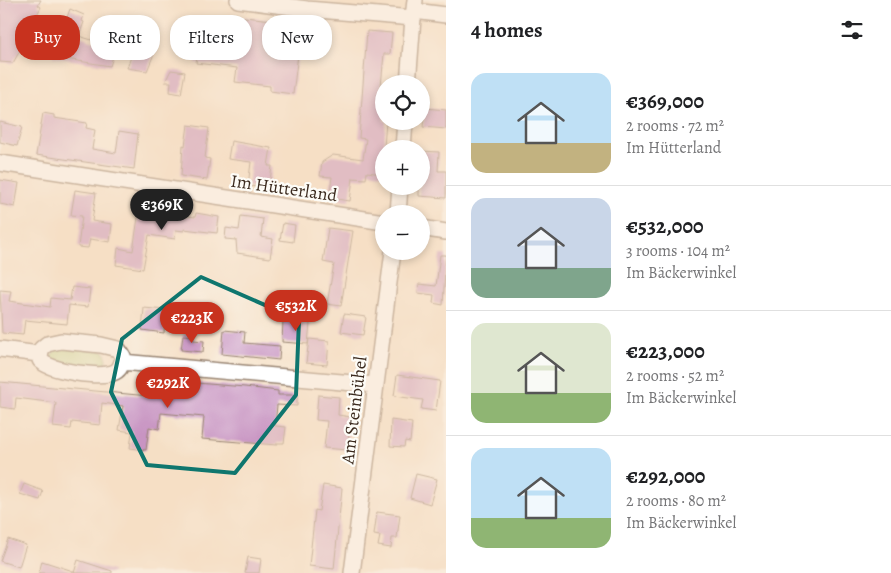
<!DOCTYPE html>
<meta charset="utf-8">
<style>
:root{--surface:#fff;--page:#f2f2f2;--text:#202124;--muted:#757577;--line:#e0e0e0;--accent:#c8321e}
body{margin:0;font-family:Alegreya,serif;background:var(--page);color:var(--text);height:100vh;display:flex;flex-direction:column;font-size:19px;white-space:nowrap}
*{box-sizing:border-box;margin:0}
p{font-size:16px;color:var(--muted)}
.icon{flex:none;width:28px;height:28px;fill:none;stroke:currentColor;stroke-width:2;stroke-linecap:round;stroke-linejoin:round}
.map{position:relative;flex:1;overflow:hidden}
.drawer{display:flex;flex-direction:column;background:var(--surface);width:445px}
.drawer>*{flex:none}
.banner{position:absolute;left:15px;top:15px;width:355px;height:45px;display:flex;gap:10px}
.controls{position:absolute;left:375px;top:75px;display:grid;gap:10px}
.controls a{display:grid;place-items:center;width:55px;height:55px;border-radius:50%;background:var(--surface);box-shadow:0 2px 8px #0003;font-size:25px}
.price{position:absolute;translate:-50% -42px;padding:0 11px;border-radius:18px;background:var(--accent);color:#fff;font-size:16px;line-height:32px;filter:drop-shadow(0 1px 2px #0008)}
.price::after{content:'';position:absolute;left:50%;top:30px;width:15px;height:11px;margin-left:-8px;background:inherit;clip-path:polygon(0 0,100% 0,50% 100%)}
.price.active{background:#222;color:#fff}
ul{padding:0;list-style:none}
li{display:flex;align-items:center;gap:15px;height:125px;padding:0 25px}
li+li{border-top:1px solid var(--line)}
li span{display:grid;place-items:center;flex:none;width:140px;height:100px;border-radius:15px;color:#555}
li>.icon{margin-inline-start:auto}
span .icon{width:60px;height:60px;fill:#fffc;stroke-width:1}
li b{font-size:21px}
h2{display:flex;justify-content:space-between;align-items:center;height:60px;padding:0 25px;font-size:21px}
.chip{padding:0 18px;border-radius:20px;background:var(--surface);box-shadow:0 2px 8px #0003;font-size:18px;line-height:45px}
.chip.active{background:var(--accent);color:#fff}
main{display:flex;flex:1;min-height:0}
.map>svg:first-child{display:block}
.green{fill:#afcb72;stroke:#757a48}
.building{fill:#c894c2}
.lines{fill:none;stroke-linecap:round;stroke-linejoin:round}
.minor-casing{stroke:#988472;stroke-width:18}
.minor{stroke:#fff;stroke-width:15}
.marked{fill:none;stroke:#0f766e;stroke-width:4;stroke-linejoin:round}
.labels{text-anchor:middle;stroke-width:4.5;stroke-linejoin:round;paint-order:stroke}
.street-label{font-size:18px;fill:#3b2a1e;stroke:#fdfcf7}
</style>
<main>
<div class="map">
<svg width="446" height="573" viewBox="0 0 446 573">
<rect width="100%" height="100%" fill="#fdfcf7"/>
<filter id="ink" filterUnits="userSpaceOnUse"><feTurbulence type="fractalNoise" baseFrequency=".02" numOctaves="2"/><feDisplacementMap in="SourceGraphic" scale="10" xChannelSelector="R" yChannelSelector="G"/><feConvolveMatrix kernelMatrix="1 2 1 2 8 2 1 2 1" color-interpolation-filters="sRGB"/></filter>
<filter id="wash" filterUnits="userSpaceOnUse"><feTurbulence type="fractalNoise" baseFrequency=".0096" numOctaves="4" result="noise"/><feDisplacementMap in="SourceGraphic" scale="20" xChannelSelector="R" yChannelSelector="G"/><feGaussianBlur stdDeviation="1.12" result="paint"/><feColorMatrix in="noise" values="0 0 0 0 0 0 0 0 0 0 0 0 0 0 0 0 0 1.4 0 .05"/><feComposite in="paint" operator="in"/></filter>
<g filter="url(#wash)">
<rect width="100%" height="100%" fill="#f5dfc5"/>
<path class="green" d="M58 346 104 351 107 359 102 367 97 368C85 367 55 371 51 356Z"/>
<g id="blocks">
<path class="building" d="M0 0H41L38 5 41 7 31 26 33 27 13 63 0 62Z
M70 9 84 15 82 21 84 22 79 36 98 42 104 24 117 28 115 34 120 35 110 66 53 57Z
M244 17 302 23 293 94 270 91V86L235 82 237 68 196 63 201 31 208 32V28L219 30V33L241 37Z
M367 31 392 33 390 54H384L380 97H384V121H386L382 174 367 172 366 179 353 178 350 201 329 198 332 177 320 176 322 162 333 155 363 159 366 139 359 138Z
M138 37 153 42 151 47 156 49 147 71 127 68Z
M171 70 185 72 181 94 170 92 171 82H165Z
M425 108 446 110V129L423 127Z
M43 113 54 115V118L87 123 86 128 95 130 92 149 116 153 119 131 138 134 134 169 36 155Z
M0 122 22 127 17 146 0 142Z
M188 125 209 128 205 158 210 159 207 180 181 176 183 145 185 146Z
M231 141 271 148 268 166H272L269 188 248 186 251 162 228 159Z
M421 151 439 152 438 171H446V198L419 196V186H421Z
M0 180 19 183 15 207 0 204Z
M75 190 96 193 92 221 112 224 110 242 90 239 88 248 78 247 82 216 71 215Z
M155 202 176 205 175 214 195 217 196 213 219 217 217 233 184 229V231L176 230 175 239 149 235 143 269 116 265 118 248 133 251 139 211 153 213Z
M241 216 263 219 261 237 273 239 270 258 237 253 236 240 225 239 226 228 239 230Z
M283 223 295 225 293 242 280 240Z
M328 228 353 231 341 306 327 304 334 264 323 262Z
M440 255H446L443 305 433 303 434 295 418 293 419 284 436 286Z
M72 287 90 289 88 307 69 305 67 324 25 320 23 335 2 333 0 290 11 291 9 301 50 307 51 298 70 300Z
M144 308 165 310 164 333 142 330Z
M344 314 366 317 363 335 341 332Z
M283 321 310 323 308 344 282 342Z
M224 330 245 332 244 343 280 346 279 360 222 354Z
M183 335 194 336 193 340 204 341 203 352 181 350Z
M309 339 329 341 327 365 306 363Z
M397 375 440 381 436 411 421 409 423 400 394 396Z
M160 380 245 387 278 391V395H297V406L277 405 275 426 286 427 284 443H277V445L202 439 204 417 161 413 159 429 149 427 146 450 130 448 132 432 119 430 123 406 102 403 100 425 72 422 71 429 53 427 56 403 16 398 15 409 0 407V382L159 397Z
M318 395 339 397 338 415 351 417 347 450 324 448 327 421 316 420Z
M391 420 412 423 410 442 405 441 404 447 390 446Z
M416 474 437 479 430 504 410 498Z
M24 484 43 491 40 500 20 494Z
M323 485 342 488 334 569 309 566 315 510 319 511Z
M377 512 400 515 397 538H392L391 548 378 546 380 536 374 535Z
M8 539 26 545 19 567 0 561Z
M248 557 261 559 259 573H245Z
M78 560 112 571V573H74Z
M42 561 73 571V573H39Z"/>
</g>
</g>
<g filter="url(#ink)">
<use href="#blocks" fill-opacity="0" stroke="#988472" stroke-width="1"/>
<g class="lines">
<g class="minor-casing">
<path id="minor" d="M238 0 307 9 413 18 415 0
M414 11 446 15
M408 84 413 18
M403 149 405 121
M0 163 384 222
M398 214 400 186
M421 228 446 232
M61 341 101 345 118 349 123 356C122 363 121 369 115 372 101 379 49 371 40 360L41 349 47 344Z
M0 349 39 354
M122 362 375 385
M352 573 393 251"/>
</g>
<use href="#minor" class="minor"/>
</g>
</g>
<path d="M0 0H446V573H0ZM201 277 299 320 296 395 235 473 147 465 111 392 122 339Z" fill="#f5dfc5" fill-opacity=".55" fill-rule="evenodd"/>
<path class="marked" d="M201 277 299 320 296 395 235 473 147 465 111 392 122 339Z"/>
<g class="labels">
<g class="street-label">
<text transform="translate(284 188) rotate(8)" y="6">Im Hütterland</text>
<text transform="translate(354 410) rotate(-83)" y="6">Am Steinbühel</text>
</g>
</g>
</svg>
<div class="controls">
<a><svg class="icon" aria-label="locate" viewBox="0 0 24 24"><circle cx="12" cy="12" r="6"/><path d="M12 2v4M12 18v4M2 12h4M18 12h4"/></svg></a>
<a>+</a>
<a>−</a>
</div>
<b class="price active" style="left:162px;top:231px">€369K</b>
<b class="price" style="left:296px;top:332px">€532K</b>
<b class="price" style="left:192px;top:344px">€223K</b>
<b class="price" style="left:168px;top:409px">€292K</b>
<div class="banner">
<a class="chip active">Buy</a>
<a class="chip">Rent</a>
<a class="chip">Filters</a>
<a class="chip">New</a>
</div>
</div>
<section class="drawer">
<h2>4 homes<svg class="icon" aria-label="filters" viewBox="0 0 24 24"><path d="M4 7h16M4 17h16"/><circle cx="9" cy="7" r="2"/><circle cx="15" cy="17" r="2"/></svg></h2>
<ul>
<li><span style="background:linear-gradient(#bfe0f5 70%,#c2b280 0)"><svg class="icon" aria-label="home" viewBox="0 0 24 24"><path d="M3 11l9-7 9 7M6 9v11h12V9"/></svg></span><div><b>€369,000</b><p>2 rooms · 72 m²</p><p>Im Hütterland</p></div></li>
<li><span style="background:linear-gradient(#c9d6e8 70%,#7fa58c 0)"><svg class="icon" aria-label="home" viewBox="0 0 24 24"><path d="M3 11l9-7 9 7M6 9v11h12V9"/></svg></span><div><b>€532,000</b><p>3 rooms · 104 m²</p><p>Im Bäckerwinkel</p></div></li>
<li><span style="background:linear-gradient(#dfe7d0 70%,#8fb573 0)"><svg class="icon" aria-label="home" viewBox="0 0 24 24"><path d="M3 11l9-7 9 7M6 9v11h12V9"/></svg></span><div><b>€223,000</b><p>2 rooms · 52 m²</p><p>Im Bäckerwinkel</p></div></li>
<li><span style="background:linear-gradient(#bfe0f5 70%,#8fb573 0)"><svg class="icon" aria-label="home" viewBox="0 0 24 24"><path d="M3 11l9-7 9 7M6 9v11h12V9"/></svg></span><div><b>€292,000</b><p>2 rooms · 80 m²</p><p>Im Bäckerwinkel</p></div></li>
</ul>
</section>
</main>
